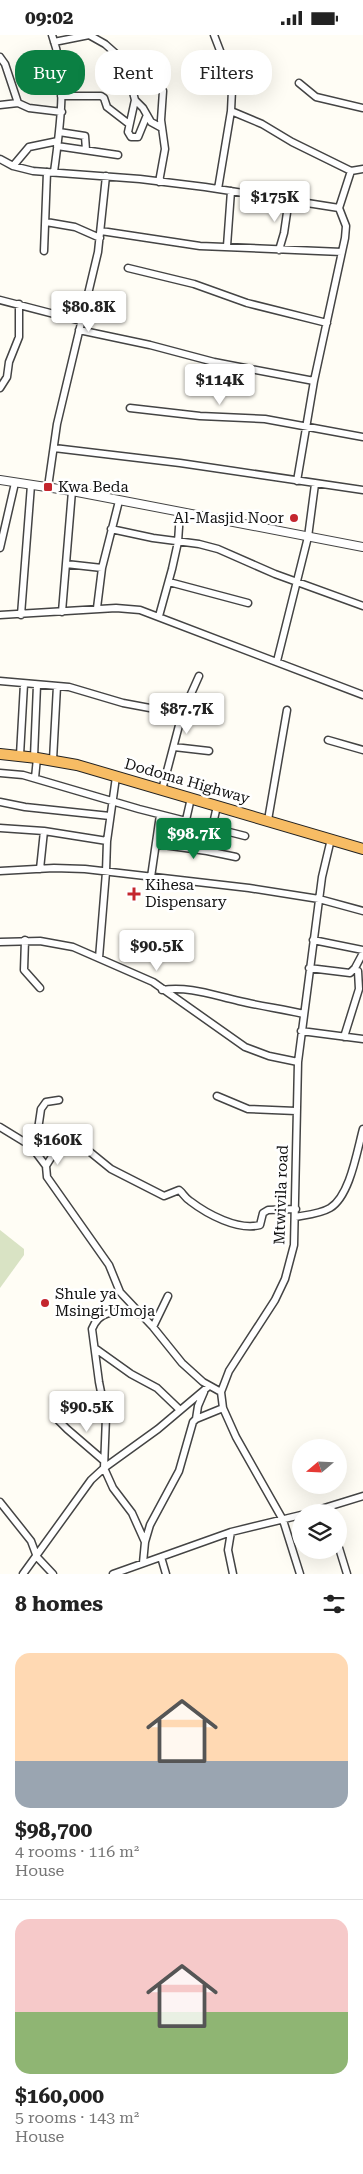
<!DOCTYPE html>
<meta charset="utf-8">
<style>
:root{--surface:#fff;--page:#f6f6f6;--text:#222;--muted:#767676;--line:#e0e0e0;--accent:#0b8043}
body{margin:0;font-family:"Roboto Serif",serif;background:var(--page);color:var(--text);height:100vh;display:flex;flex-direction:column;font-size:19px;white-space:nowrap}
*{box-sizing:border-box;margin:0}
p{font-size:16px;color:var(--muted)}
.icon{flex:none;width:28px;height:28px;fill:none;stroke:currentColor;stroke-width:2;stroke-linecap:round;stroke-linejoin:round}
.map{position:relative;height:1539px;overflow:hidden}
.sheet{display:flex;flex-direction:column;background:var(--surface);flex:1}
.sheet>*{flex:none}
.top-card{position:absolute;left:15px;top:15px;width:334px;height:45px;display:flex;gap:10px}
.needle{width:32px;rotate:251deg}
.tools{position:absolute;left:292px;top:1404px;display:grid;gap:10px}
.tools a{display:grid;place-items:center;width:55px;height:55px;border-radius:50%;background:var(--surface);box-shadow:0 5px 20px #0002;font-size:25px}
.price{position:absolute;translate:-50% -42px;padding:0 11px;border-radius:5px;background:#fff;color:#222;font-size:16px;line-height:32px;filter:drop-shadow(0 1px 2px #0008)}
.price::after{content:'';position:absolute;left:50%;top:30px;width:15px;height:11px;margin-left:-8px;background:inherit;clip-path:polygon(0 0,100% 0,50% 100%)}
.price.active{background:var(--accent);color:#fff}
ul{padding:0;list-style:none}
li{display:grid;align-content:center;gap:10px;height:265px;padding:0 15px}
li+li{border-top:1px solid var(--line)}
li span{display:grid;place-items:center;height:155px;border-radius:15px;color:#555}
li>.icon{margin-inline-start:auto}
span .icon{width:90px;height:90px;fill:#fffc;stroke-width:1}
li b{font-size:21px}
h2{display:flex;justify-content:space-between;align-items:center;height:60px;padding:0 15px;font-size:21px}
.chip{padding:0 18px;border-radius:20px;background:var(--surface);box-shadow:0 5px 20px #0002;font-size:18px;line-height:45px}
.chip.active{background:var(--accent);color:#fff}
.status{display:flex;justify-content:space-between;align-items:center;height:35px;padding:0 25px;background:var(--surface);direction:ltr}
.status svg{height:14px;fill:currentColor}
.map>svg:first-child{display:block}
.cemetery{fill:#d9e3c4}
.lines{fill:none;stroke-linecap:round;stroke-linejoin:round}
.minor-casing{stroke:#444;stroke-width:9}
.tertiary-casing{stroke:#444;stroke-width:10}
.trunk-casing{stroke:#222;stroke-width:12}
.minor{stroke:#fff;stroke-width:6}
.tertiary{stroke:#fff;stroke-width:8}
.trunk{stroke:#f7bc64;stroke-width:10}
.poi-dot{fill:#c4262e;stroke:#fff;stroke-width:2}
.labels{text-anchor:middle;stroke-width:5;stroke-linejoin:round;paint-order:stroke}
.poi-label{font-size:15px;fill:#111;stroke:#fff;text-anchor:start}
.street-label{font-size:15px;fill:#111;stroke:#fff}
</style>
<div class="status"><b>09:02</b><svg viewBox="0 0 49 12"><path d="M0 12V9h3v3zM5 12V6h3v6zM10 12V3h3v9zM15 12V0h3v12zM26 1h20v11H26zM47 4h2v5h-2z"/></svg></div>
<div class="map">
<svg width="363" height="1539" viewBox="0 0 363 1539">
<rect width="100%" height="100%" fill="#fffdf5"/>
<path class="cemetery" d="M0 1195 24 1214V1220L0 1253Z"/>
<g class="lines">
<g class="minor-casing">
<path id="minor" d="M52 0C68 44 60 91 54 137
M89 0 105 9 123 25 127 34 135 65 143 73 151 87 162 93
M214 0 224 26 232 55 231 76 218 154
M54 7 89 0
M0 22 5 29 18 68 29 73 62 77
M299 48 316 62 363 73
M61 61H101L104 63 107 72 129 89
M135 65 128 97 131 102H138L147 80
M0 70 18 68
M231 76 262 89 292 107 351 136
M59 97 85 101 86 115
M57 111 118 120
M0 124 13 131 33 136 140 144 205 152 339 173 346 191 345 203 314 346 297 446
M13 131 29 112 58 106
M159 147 165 114 161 85 163 56
M339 173 351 136 363 134
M46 187 75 192 100 203
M101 196 200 211 342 217
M227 211 231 156
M279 215 284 198 289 164
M44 216 47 137
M128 233 194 249 247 268 327 288
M0 265 81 286
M79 295 150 310 214 327 314 346
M0 353 7 342 9 327 19 302V269
M130 373 200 381 265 384 363 402
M54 413 180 428 363 455
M48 452 57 389 98 217 106 141
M111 494 153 503 199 509 218 514 275 539 363 571
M0 513 15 448
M66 529 102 533
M169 547 248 568
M97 573 102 533 119 466
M62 577 72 456
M0 580 116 573 140 575 363 660
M21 580 31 450
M159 581 172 534 178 507 180 477
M277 626 308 502 315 449
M0 646 69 652 123 668 182 679
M328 705 363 715
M174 712 209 716
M20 720 24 649
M34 722 37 650
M53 725 57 651
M0 738 23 740 139 774 245 801
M35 743 37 723
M162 755 182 679 199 641
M0 767 25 772 110 781
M186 785 191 763
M268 785 287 675
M0 793 44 796 107 806
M156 809 207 816 236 822
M207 816 217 771
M40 834 44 796
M0 836 54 833 85 834 249 853 319 864 363 876
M151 842 160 780
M25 905 24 935 40 953
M313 905 363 915
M0 907 40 906 73 912 153 947 245 1012 269 1021 298 1027
M99 923 106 837 107 806 116 742
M309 933 350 938 355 933 363 918
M162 955C189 951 212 960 239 966 260 971 282 974 304 979
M301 996 363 1004
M344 1002 359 954 358 936
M217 1061 248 1074 296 1076
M0 1092 31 1111 46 1131
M35 1115 41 1074 46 1067 59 1065
M295 1182C306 1180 320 1179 330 1173 350 1161 357 1116 363 1094
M140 1279C121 1278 101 1271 92 1294L99 1347 106 1382 104 1433 113 1453 132 1478 145 1507
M153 1292 168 1261
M96 1314 131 1339 157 1353 180 1375
M221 1357 203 1347 182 1328 153 1292 120 1257 109 1230 47 1142 46 1131 59 1110 79 1108 111 1134 164 1161 179 1155C183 1158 185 1163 190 1166 207 1179 238 1196 260 1190L263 1178 268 1175 296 1174
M196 1384 198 1371 204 1357
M58 1385 67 1394 103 1425
M0 1467 31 1506 37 1522 53 1539
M308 1478 363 1461
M231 1497 228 1515 233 1539
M339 1513 347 1539
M161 1522 166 1539
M143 1528 145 1507 150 1490 179 1436 193 1387 196 1384 223 1373
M23 1539 91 1445 104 1433 158 1394 209 1351
M113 1539 231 1497 301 1480
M300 1539 283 1485 236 1402 223 1373 221 1357 229 1336 275 1265 285 1244 294 1210 298 1027 322 842 331 804"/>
</g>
<g class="tertiary-casing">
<path id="tertiary" d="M0 445 72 456 363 512"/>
</g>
<g class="trunk-casing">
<path id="trunk" d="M0 719 37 723 77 730 363 814"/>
</g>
<use href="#minor" class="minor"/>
<use href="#tertiary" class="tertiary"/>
<use href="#trunk" class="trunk"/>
</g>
<g class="poi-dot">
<rect x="43" y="447" width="10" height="10" rx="2.5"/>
<circle cx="294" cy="483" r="5"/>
<path d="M131.5 851.5h5v5h5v5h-5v5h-5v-5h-5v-5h5z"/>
<circle cx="45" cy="1268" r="5"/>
</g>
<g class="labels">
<g class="poi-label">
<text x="58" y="457">Kwa Beda</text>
<text x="284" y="488" text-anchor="end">Al-Masjid Noor</text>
<text x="145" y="855">Kihesa<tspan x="145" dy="17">Dispensary</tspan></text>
<text x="55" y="1264">Shule ya<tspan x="55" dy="17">Msingi Umoja</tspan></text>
</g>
<g class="street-label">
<text transform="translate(187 746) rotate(16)" y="5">Dodoma Highway</text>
<text transform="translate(281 1160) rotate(-88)" y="5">Mtwivila road</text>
</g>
</g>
</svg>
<div class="tools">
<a><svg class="needle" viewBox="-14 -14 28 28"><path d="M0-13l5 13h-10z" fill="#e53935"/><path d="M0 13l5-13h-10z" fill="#767676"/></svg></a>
<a><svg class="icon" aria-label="layers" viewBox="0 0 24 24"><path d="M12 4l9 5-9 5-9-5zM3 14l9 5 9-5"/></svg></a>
</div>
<b class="price" style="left:275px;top:188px">$175K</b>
<b class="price" style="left:89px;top:298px">$80.8K</b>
<b class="price" style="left:220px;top:371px">$114K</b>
<b class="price" style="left:187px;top:700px">$87.7K</b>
<b class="price active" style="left:194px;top:825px">$98.7K</b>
<b class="price" style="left:157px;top:937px">$90.5K</b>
<b class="price" style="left:58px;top:1131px">$160K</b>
<b class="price" style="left:87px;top:1398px">$90.5K</b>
<div class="top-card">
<a class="chip active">Buy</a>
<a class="chip">Rent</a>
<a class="chip">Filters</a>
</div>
</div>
<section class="sheet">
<h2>8 homes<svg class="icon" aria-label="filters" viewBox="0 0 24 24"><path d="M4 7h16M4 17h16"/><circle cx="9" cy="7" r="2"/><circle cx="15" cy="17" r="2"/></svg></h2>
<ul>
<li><span style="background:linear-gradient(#ffd9b3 70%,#9aa5b1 0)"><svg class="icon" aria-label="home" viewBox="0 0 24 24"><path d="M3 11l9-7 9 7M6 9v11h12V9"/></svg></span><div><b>$98,700</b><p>4 rooms · 116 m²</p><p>House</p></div></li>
<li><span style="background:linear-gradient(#f6c9c9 60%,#8fb573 0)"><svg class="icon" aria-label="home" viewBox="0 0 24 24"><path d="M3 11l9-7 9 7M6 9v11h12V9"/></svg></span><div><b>$160,000</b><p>5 rooms · 143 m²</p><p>House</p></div></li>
</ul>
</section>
